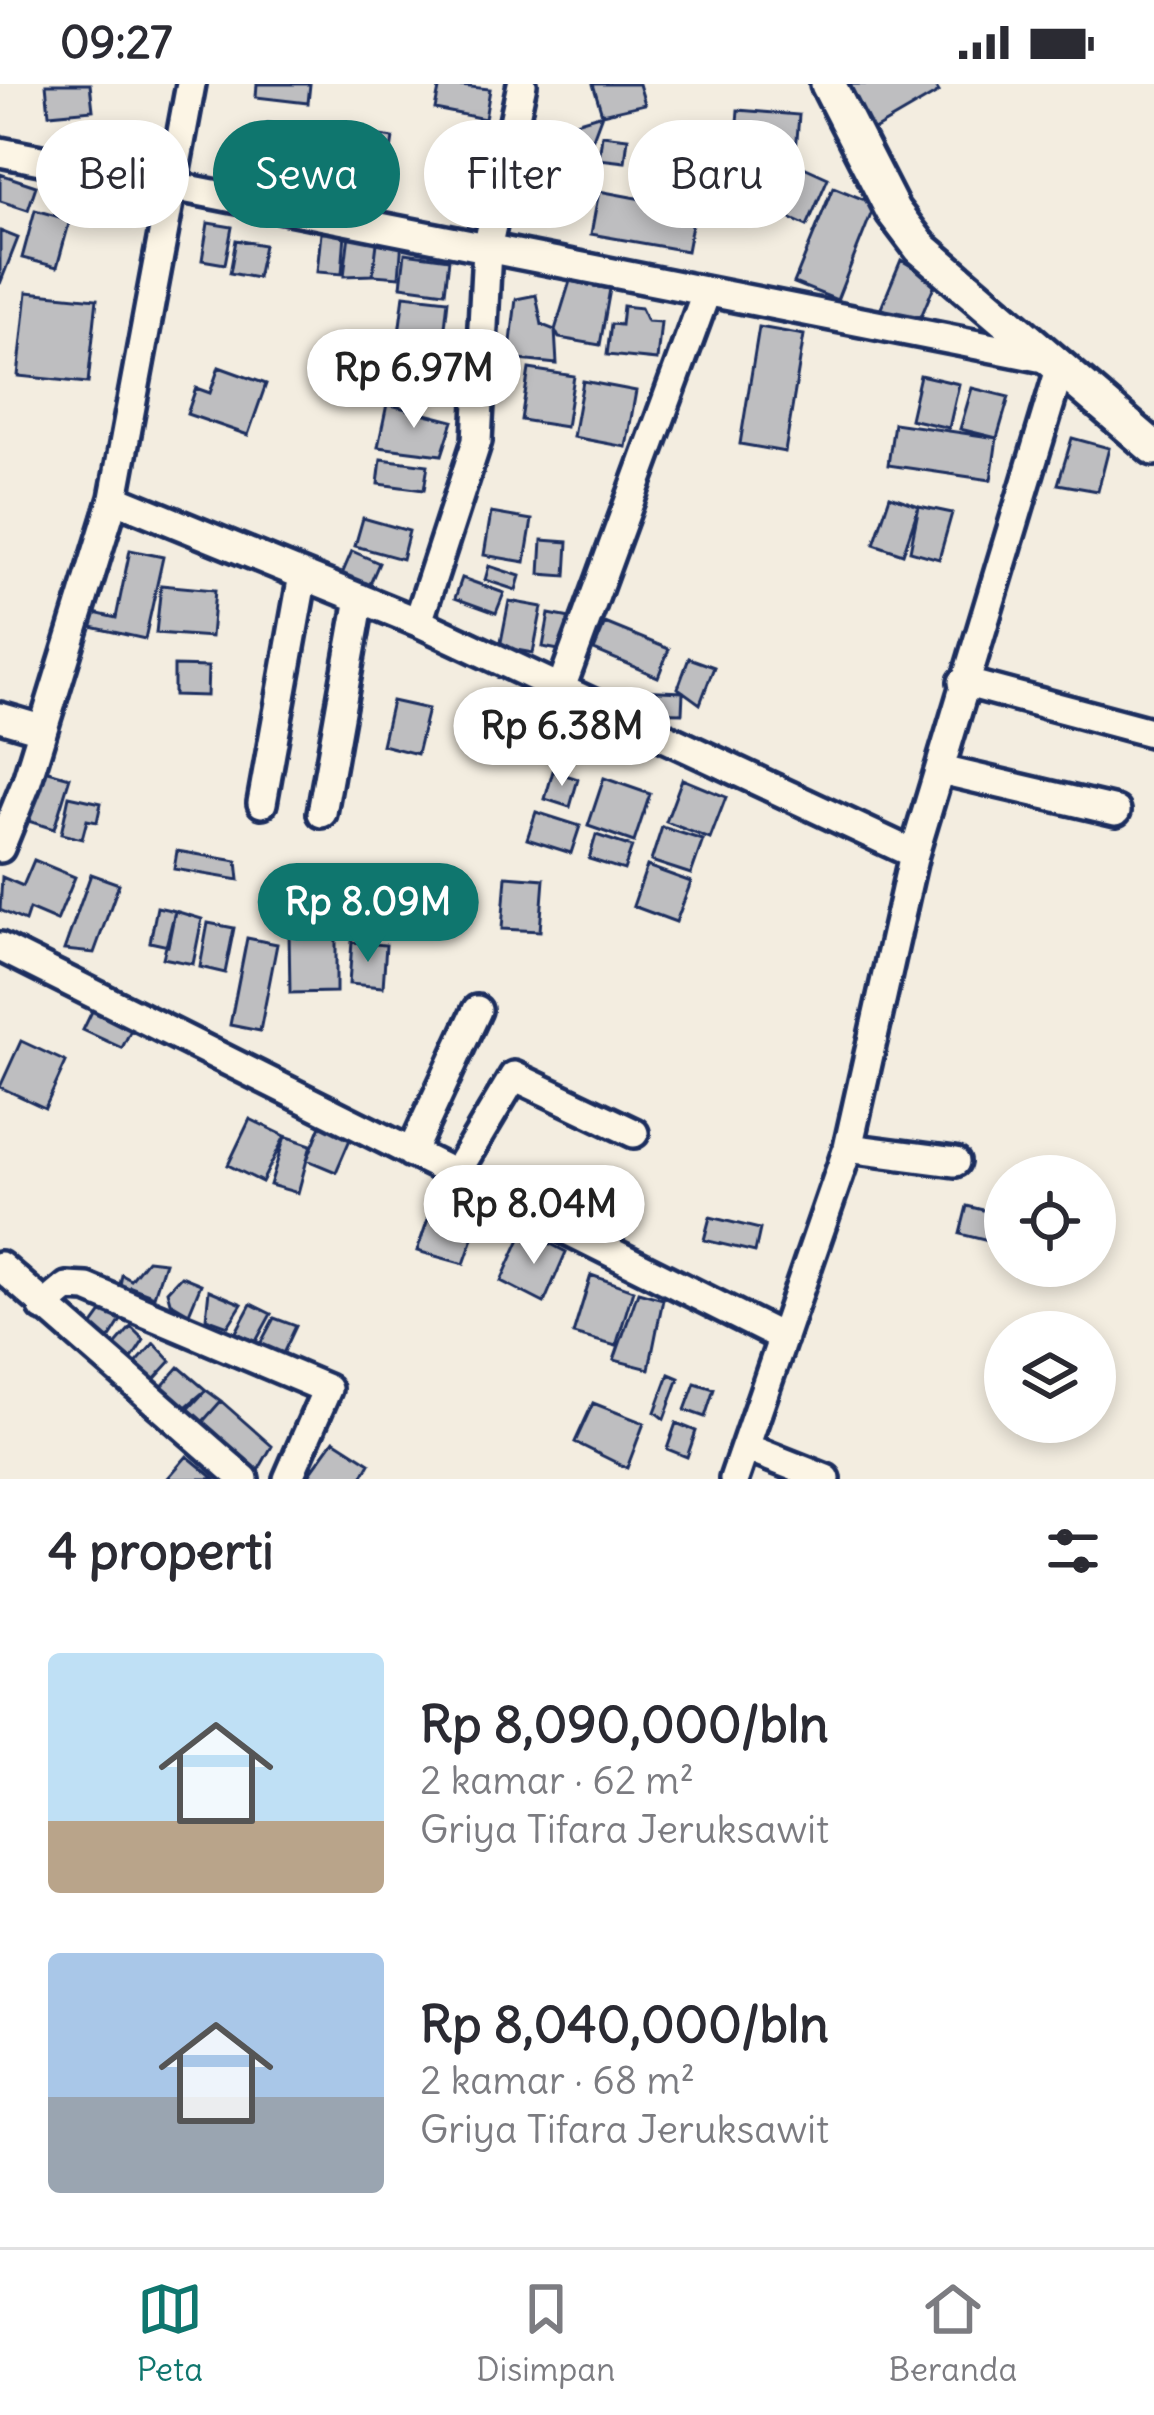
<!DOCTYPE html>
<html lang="id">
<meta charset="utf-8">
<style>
:root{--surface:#fff;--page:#f2f2f3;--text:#2b2b33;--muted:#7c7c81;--line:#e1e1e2;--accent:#0f766e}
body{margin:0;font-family:Delius,sans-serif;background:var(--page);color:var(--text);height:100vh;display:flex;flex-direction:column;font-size:45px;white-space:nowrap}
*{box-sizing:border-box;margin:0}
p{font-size:39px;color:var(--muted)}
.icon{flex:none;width:66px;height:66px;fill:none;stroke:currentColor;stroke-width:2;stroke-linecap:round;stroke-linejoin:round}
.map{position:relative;height:1395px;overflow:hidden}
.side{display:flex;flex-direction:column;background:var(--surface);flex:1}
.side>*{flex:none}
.banner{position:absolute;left:36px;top:36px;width:1083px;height:108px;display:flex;gap:24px}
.controls{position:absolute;left:984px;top:1071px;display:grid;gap:24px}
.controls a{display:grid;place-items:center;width:132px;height:132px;border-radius:50%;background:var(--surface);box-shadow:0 6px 18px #0003;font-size:60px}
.price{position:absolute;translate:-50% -102px;padding:0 27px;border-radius:42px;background:#fff;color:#222;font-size:39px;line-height:78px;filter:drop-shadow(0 3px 6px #0008)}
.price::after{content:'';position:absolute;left:50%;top:72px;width:36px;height:27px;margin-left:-18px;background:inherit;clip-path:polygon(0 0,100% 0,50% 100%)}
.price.active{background:var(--accent);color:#fff}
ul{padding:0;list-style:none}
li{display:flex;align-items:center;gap:36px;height:300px;padding:0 48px}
li span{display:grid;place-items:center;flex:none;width:336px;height:240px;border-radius:12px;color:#555}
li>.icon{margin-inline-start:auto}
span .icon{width:144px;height:144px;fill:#fffc;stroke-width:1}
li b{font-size:51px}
h2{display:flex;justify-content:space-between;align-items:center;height:144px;padding:0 48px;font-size:51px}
.tag{padding:0 42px;border-radius:54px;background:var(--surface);box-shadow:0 6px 18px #0003;font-size:42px;line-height:108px}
.tag.active{background:var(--accent);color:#fff}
.status{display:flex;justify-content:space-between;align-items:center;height:84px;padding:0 60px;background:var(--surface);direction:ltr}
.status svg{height:33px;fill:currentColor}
.menu{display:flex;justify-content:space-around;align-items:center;height:168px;border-top:3px solid var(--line);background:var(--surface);font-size:33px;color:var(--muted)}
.menu a{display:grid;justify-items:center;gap:6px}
.menu .active{color:var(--accent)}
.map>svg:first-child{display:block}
.building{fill:#bebec0;stroke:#1b2f5e;stroke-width:3}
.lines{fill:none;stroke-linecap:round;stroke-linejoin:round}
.minor-casing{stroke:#1b2f5e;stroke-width:36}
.major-casing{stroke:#1b2f5e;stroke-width:42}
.minor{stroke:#fcf5e5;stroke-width:27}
.major{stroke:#fcf5e5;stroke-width:33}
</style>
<div class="status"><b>09:27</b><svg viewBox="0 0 49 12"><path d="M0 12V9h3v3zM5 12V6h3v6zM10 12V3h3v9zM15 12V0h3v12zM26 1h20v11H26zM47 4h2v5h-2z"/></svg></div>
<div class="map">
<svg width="1154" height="1395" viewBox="0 0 1154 1395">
<rect width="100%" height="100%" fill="#f3ede0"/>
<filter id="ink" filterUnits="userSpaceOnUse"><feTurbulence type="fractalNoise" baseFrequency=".00833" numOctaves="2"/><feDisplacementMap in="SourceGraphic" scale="24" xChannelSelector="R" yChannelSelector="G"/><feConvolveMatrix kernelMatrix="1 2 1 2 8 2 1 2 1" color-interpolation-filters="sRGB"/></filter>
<g filter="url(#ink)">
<path class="building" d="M46 0H90L93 26 49 30Z
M257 0H310L308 19 256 13Z
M440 0 490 5 485 35 435 25Z
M593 0H639L645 20 602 30Z
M838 0H934L939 8 867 50Z
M738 26 799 31 795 79 734 76Z
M602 30 577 97 540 93 545 47Z
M268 39 300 42 295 90 264 86Z
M308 46 338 47 331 86 296 70Z
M355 48 393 54 387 92 349 86Z
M602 51 628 54 625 78 599 75Z
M795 79 828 94 807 142 774 127Z
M0 90 36 102 28 126 0 117Z
M833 103 875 120 837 216 794 199Z
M599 107 695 125 687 167 591 150Z
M35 126 70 136 57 183 22 174Z
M208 139 232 143 225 180 202 176Z
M0 147 18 154 0 200Z
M321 149H345L342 190 317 188Z
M349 150 378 151 373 191 344 192Z
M378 151 402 156 399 193 373 191Z
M236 156 264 161 257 194 230 189Z
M405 169 449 175 445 208 401 202Z
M901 176 936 197 920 235 879 229Z
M570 197 610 205 600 261 559 254 555 246Z
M27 208 97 215 88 299 18 292Z
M404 211 448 216 442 270 397 265Z
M536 211 542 241 555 246 557 280 509 275 516 215Z
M623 222 641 224 647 237 661 238 657 276 607 271 611 240 621 241Z
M759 243 804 251 785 368 740 360Z
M219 283 266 300 248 351 187 330 196 304 210 309Z
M529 285 574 292 566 343 521 336Z
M920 291 959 300 949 344 910 335Z
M583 297 636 307 626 363 573 353Z
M972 304 1009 313 997 354 960 345Z
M387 320 453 337 442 371 378 363Z
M894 339 997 354 991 396 888 381Z
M1072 354 1109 364 1098 407 1058 400Z
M381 375 428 381 424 406 378 400Z
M890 412 919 422 903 470 874 460Z
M919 422 952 429 939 475 910 467Z
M491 429 532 436 525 478 484 471Z
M363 434 409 447 402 475 355 462Z
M542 456 568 458 566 492 540 490Z
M130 466 163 473 145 555 78 540 81 526 116 534Z
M352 467 379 479 367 507 340 495Z
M489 482 520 492 516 506 485 496Z
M462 494 504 509 496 529 455 514Z
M161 501 215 506 211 553 156 549Z
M509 517 542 523 533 569 500 563Z
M549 530 570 534 564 567 543 563Z
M605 539 669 565 658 593 594 566Z
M689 574 714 583 700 620 678 604Z
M174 582 208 583 207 612 174 611Z
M636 606 683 608 682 629 635 628Z
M392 617 428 625 417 670 382 661Z
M34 683 70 693 54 745 25 736Z
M553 687 578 695 570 723 545 715Z
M604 694 650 710 634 758 588 742Z
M682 695 726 713 710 755 666 738Z
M69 712 101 719 97 738 87 736 82 755 61 750Z
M536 728 580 742 571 769 527 755Z
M662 743 703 756 691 790 651 777Z
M596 751 632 763 624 786 589 775Z
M177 767 237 777 239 796 174 785Z
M34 776 75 793 57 837 29 825 25 837 0 826 2 793 23 802Z
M647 782 691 798 676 838 633 822Z
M91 790 119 800 94 869 64 866Z
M506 792 544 795 540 847 502 845Z
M157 823 175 827 168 862 150 858Z
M175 827 202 835 193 880 163 874Z
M208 839 234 844 225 889 200 883Z
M336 847V908L290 909 289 848Z
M247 854 277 860 260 947 230 941Z
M352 858 386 861 383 903 349 900Z
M96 919 135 938 122 964 83 946Z
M21 957 66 978 45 1024 0 1003Z
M324 1034 354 1046 336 1088 307 1076Z
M250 1035 285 1052 262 1098 228 1081Z
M285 1052 311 1061 298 1109 270 1101Z
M967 1122 999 1130 992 1158 960 1150Z
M430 1129 476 1146 464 1180 417 1167Z
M710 1133 760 1145 755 1168 704 1156Z
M524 1146 566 1168 544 1219 501 1197Z
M147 1176 165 1178 154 1212 131 1203 129 1209 119 1206 122 1191 131 1196Z
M591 1191 633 1206 616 1262 573 1250Z
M181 1192 201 1200 189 1229 170 1218 167 1207Z
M209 1206 242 1220 228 1242 206 1234Z
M638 1208 663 1215 649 1285 614 1276Z
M251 1220 271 1230 255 1259 236 1248Z
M105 1224 121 1236 106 1260 92 1242Z
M274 1234 296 1242 281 1274 258 1264Z
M131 1243 144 1256 129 1279 111 1266Z
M154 1259 171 1277 150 1300 132 1284Z
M179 1283 206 1306 181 1327 157 1308Z
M669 1290 679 1294 664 1335 655 1328Z
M695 1299 714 1305 705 1333 685 1326Z
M206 1306 221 1317 198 1343 183 1331Z
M221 1317 272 1362 255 1392 198 1343Z
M593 1319 644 1339 627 1384 575 1358Z
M676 1339 696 1347 687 1373 667 1365Z
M334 1356 370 1379 361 1395 308 1392Z
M187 1372 215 1395H167Z"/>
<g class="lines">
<g class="minor-casing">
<path id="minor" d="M0 68 1054 276
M114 414 418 538 914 770
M418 538 477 357 487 165 522 0
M963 598 1154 649
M561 604 706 209
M0 633 41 645
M941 686 1116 727
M262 719 303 491
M322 729 360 514
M0 764 26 700 114 414 191 0
M0 863 783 1254
M848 1064 955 1078
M411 1069 477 926
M455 1091 514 992 634 1049
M0 1182 244 1395
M43 1223 67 1203 87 1204 327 1305 288 1395
M745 1363 826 1395
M734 1395 848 1064 914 770 1061 282"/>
</g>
<g class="major-casing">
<path id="major" d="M828 0 893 127 921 164 1154 364"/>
</g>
<use href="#minor" class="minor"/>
<use href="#major" class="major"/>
</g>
</g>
</svg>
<div class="controls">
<a><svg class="icon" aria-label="locate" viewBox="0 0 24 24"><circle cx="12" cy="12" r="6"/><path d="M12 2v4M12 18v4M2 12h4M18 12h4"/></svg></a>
<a><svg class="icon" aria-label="layers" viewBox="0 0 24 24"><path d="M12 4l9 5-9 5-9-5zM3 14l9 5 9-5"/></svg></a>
</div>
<b class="price" style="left:414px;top:347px">Rp 6.97M</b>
<b class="price" style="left:562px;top:705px">Rp 6.38M</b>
<b class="price active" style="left:368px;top:881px">Rp 8.09M</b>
<b class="price" style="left:534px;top:1183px">Rp 8.04M</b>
<div class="banner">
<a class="tag">Beli</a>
<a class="tag active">Sewa</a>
<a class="tag">Filter</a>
<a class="tag">Baru</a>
</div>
</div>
<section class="side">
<h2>4 properti<svg class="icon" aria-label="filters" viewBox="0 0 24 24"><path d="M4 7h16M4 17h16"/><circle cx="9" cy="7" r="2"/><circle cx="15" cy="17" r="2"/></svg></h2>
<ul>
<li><span style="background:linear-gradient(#bfe0f5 70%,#b9a48a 0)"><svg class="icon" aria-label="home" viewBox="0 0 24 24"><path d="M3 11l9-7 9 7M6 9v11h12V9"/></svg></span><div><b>Rp 8,090,000/bln</b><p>2 kamar · 62 m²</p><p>Griya Tifara Jeruksawit</p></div></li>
<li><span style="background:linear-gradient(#a9c7e8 60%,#9aa5b1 0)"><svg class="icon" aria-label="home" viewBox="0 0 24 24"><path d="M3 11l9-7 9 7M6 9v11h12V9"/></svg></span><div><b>Rp 8,040,000/bln</b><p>2 kamar · 68 m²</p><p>Griya Tifara Jeruksawit</p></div></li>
</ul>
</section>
<nav class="menu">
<a class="active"><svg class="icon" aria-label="map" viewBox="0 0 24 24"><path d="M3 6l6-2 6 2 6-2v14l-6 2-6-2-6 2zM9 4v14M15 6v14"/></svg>Peta</a>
<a><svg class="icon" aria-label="saved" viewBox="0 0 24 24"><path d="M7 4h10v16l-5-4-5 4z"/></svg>Disimpan</a>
<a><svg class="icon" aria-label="home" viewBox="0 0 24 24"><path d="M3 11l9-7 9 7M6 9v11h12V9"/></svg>Beranda</a>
</nav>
